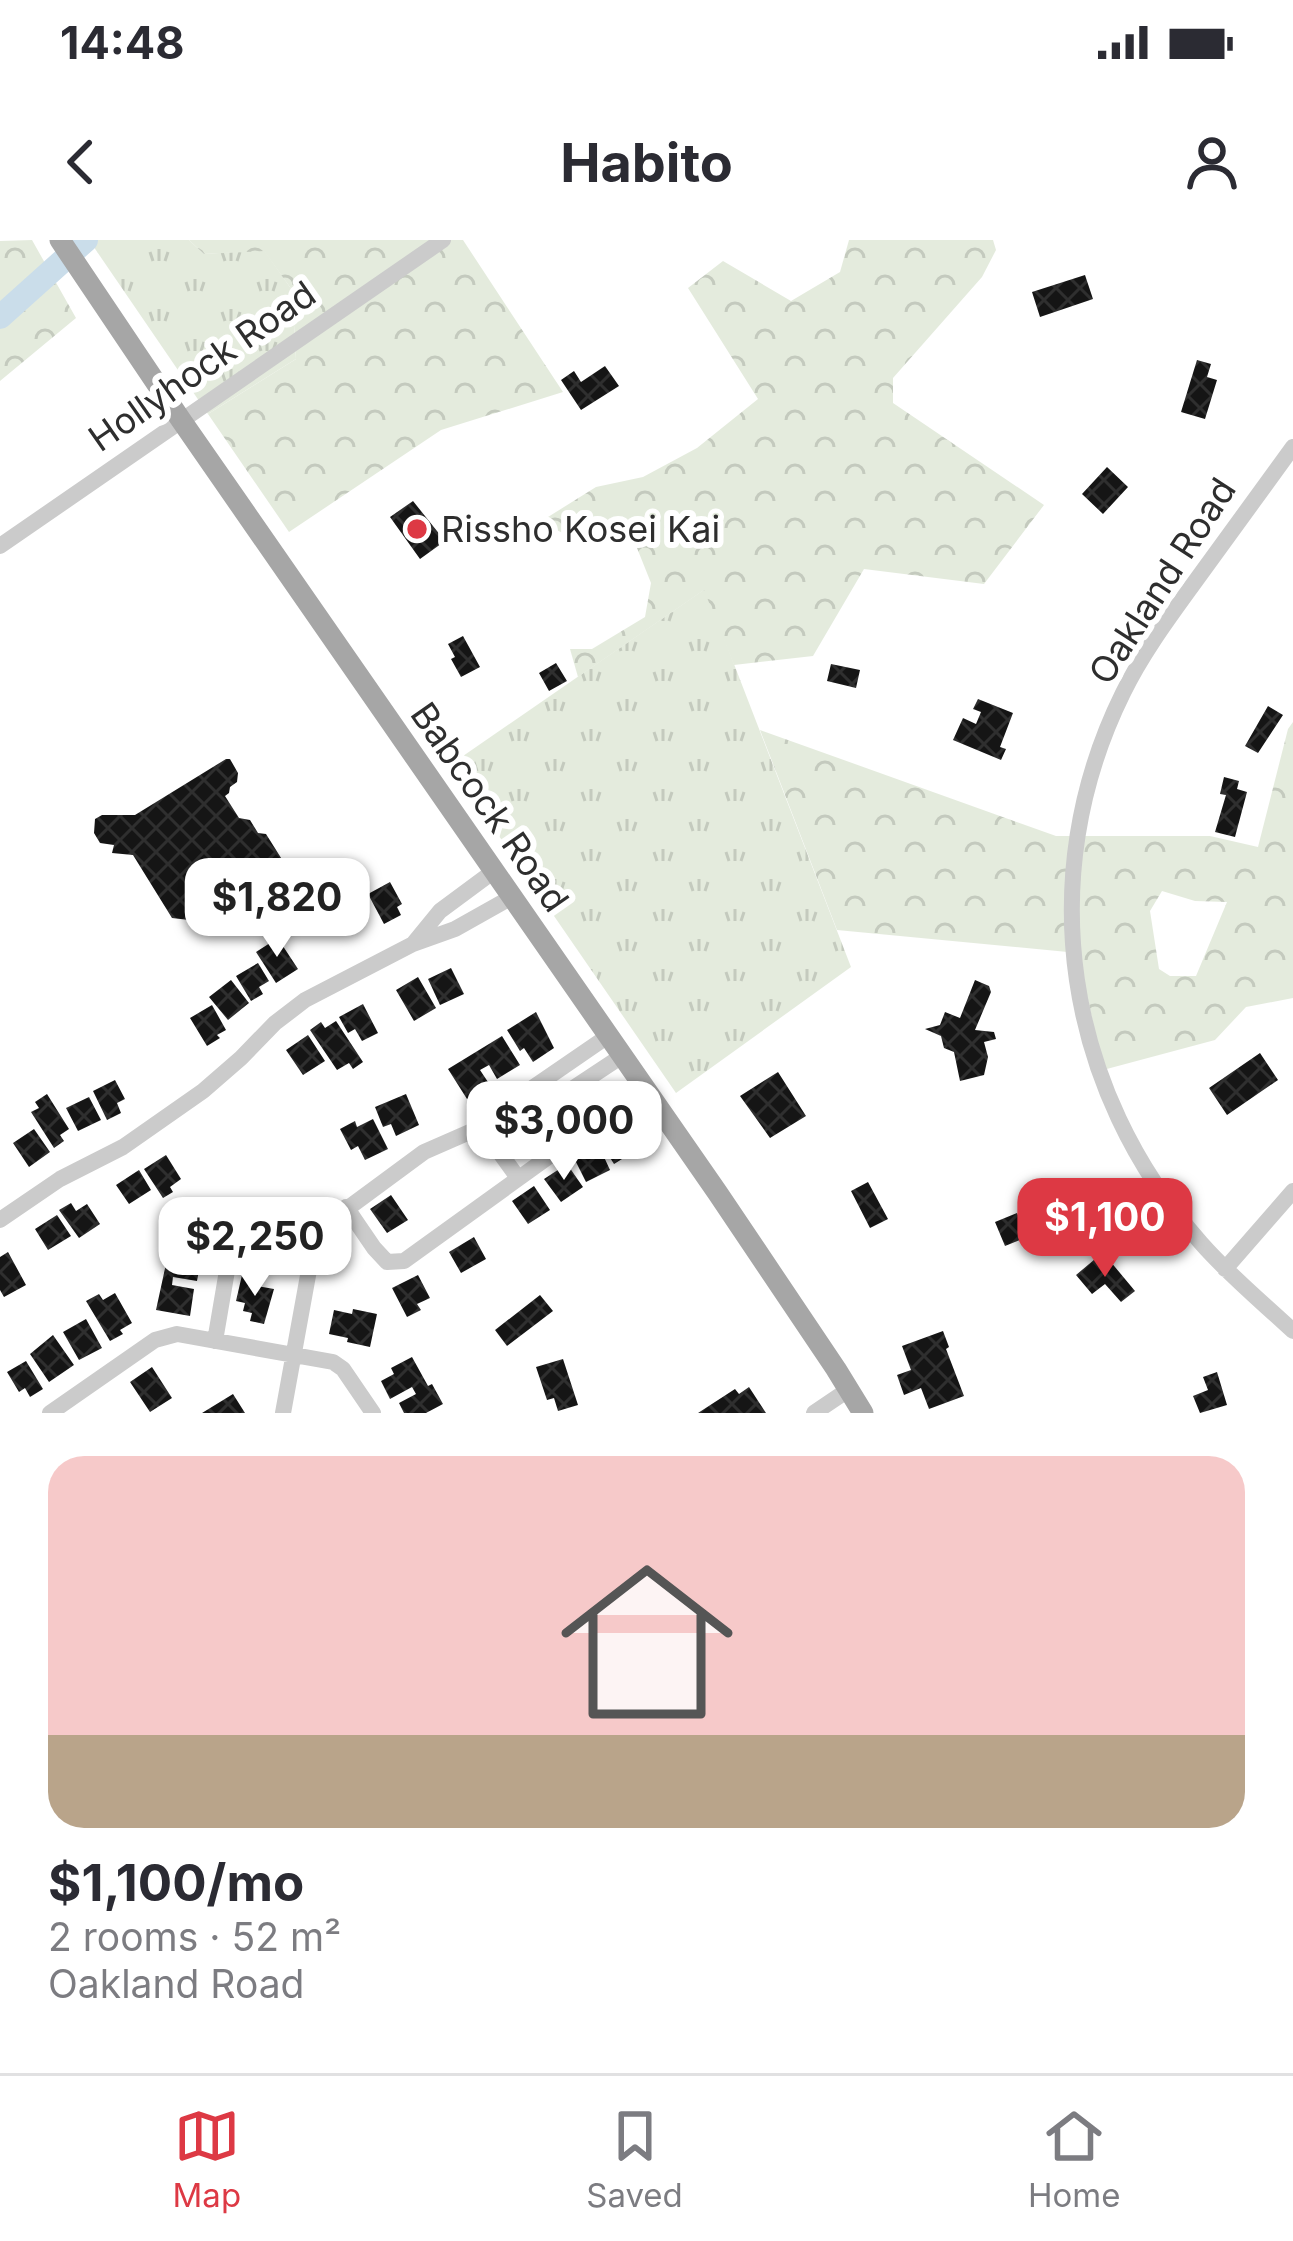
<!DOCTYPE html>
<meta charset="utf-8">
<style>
:root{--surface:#fff;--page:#f2f2f3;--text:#2b2b33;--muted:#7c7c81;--line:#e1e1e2;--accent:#dd3944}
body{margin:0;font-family:Inter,sans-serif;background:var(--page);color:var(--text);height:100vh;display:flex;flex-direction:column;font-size:45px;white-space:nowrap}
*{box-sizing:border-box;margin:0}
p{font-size:39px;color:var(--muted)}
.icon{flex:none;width:66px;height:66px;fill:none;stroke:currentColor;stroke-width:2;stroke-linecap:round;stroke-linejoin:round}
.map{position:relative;height:1173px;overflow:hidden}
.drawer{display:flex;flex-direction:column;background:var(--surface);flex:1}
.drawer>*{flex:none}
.price{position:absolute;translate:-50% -102px;padding:0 27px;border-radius:24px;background:#fff;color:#222;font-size:39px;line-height:78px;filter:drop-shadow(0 3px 6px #0008)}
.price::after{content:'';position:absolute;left:50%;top:72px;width:36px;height:27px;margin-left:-18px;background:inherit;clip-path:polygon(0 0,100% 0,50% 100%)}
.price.selected{background:var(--accent);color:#fff}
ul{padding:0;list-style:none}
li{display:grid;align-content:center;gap:24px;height:636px;padding:0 48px}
li span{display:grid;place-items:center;height:372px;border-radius:36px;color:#555}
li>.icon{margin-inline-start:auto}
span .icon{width:216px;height:216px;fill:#fffc;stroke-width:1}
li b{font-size:51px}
.status{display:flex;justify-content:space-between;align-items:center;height:84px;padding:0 60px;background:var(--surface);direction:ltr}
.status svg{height:33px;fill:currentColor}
header{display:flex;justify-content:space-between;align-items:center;height:156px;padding:0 48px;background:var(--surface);font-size:54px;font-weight:700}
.menu{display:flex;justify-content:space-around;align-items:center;height:168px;border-top:3px solid var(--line);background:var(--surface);font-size:33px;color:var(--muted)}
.menu a{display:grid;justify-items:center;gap:6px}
.menu .selected{color:var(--accent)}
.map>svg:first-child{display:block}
.grass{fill:url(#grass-tufts)}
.forest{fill:url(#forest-crowns);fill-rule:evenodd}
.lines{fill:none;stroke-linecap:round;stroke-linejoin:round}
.river{stroke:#caddea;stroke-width:24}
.building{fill:url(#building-cross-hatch)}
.minor{stroke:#cbcbcb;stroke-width:16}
.major{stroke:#a6a6a6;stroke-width:21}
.poi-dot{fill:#dd3944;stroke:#fff;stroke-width:4.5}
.labels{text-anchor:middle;stroke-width:12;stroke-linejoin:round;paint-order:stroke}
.street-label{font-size:36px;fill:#2e2e2e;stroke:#fff}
.poi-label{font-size:36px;fill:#2e2e2e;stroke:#fff;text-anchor:start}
</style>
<div class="status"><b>14:48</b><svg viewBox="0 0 49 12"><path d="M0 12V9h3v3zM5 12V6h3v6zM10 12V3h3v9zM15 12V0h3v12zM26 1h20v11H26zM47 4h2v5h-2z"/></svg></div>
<header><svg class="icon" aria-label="back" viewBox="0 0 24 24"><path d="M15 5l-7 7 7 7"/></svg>Habito<svg class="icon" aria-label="person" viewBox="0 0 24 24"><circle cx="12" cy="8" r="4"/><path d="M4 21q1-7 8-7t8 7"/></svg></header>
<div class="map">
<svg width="1293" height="1173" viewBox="0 0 1293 1173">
<defs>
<pattern id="grass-tufts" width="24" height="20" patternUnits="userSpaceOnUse" patternTransform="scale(3)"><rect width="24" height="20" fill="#e4ebdd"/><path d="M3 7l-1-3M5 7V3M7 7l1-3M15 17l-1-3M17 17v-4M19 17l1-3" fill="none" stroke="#c4cabe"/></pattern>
<pattern id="forest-crowns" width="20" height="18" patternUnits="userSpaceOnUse" patternTransform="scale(3)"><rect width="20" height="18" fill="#e4ebdd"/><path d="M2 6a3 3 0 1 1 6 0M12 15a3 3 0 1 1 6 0" fill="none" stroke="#c4cabe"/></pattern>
<pattern id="building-cross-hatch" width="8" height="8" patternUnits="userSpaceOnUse" patternTransform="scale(3)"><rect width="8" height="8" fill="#151515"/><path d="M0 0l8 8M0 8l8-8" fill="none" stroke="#2f2f2f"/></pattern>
</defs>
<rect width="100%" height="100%" fill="#fff"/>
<path class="grass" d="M89 0H189L204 14 264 10 292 50 296 119 208 174Z
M705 349 851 727 676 853 450 525Z"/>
<path class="forest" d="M32 0 76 78 0 141V1Z
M189 0H463L563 152 441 190 289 292 208 174 296 119 292 50 264 11 204 14Z
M849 0H993L996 10 982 37 893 138V163L1044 265 984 344 864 329 813 416 734 425 704 350 578 437 570 409H592L645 377 651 343 633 298H573L540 282 596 247 643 237 697 208 758 159 688 48 723 21 791 61 840 32Z
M1293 482V758L1246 767 1215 800 1103 830 1078 713 837 690 760 490 1056 596H1210L1258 607 1288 489ZM1162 651 1195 661 1227 662 1196 736H1170L1159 729 1150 671Z"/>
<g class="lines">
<path class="river" d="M0 77 86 0"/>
</g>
<path class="building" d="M1085 35 1093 59 1040 77 1032 52Z
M1197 120 1211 124 1207 137 1217 140 1205 179 1181 172Z
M605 126 619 146 581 170 561 140 574 131 581 142Z
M1107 227 1128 247 1103 274 1082 254Z
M413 261 445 301 420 319 390 277Z
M463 396 480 427 461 437 451 419 455 417 448 404Z
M556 423 567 441 549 451 539 433Z
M831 424 860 430 856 448 827 441Z
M978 459 1013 473 1000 507 1006 509 1001 520 953 500 963 478 976 484 981 472 973 469Z
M1268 466 1283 475 1258 513 1245 506Z
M226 519H230L238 533 237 542 230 547 229 553 225 556 239 578 250 580 258 593 266 594 283 621 241 646 240 659 217 672 204 677 201 673 189 680 172 678 133 615 112 613 114 605 100 603 94 593 95 579 102 575H135Z
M1224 537 1239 541 1237 549 1247 552 1235 597 1215 592 1226 555 1220 554Z
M390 642 402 664 397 667 401 675 384 684 368 654Z
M275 694 298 729 276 743 256 712 270 703 267 699Z
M258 723 269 741 259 747 263 754 251 761 236 736Z
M451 728 464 754 440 765 428 739Z
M418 737 436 768 414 781 396 750Z
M231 740 249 763 228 780 209 757Z
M975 740 989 746 991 752 975 790 994 792 996 799 984 802 988 817 984 835 960 841 954 812 944 808 941 796 925 789 940 785 945 772 960 778Z
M363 764 378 793 362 801 355 789 348 793 339 777Z
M212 765 226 790 217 795 220 798 207 806 190 778Z
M536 772 554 808 533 822 524 808 520 811 507 790Z
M336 781 363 822 353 829 349 823 337 830 310 790 321 782 325 788Z
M308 795 325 821 303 835 286 810Z
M502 796 520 825 497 839 489 825 480 830 490 845 467 859 448 829Z
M1260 813 1278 840 1227 875 1209 848Z
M778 832 806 876 770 898 740 856Z
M115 840 125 859 117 863 121 873 107 880 93 851Z
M47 854 69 889 60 895 64 901 54 908 31 872 39 868 35 862Z
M406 854 419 885 396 896 391 884 383 887 375 867Z
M89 857 101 880 78 891 66 868Z
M373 879 388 909 365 920 358 906 351 910 340 889 355 881 357 887Z
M623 885 638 909 614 924 599 900Z
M34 889 50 912 29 927 13 903Z
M599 906 610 930 586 942 574 918Z
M166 915 181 939 170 947 173 952 163 958 144 929Z
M567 924 583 947 561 962 544 939Z
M139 930 151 950 129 964 116 945Z
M868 942 888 979 870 988 851 951Z
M534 946 550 970 528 984 512 961Z
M391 955 408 980 387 993 370 969Z
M71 963 76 971 87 964 100 984 79 998 59 970Z
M251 965 275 969 274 973 292 976 290 984H286L284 997 263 993 262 999 283 1003 279 1024 269 1022 270 1016 263 1015 262 1025 241 1021 244 1000 250 1001 252 988 247 987Z
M1017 973 1027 997 1005 1006 995 982Z
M57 975 71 996 48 1010 35 989Z
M474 997 486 1019 461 1033 449 1012Z
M169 1010 202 1015 197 1041 173 1037 172 1045 194 1049 190 1076 156 1070Z
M8 1012 26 1045 4 1057 0 1050V1017Z
M1095 1019 1102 1027 1110 1021 1135 1051 1121 1062 1105 1044 1092 1054 1076 1035Z
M242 1035 258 1039 257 1046 274 1049 264 1084 250 1081 252 1073 243 1071 245 1063 236 1061Z
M418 1035 430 1058 417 1064 421 1070 407 1077 392 1048Z
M115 1053 132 1083 120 1090 123 1094 110 1101 86 1061 99 1054 103 1060Z
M540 1055 553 1071 507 1106 495 1090Z
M353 1069 377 1074 370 1107 347 1102 348 1098 329 1094 334 1070 352 1074Z
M86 1079 102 1108 79 1120 63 1092Z
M943 1091 949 1107 946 1109 964 1156 929 1169 921 1148 904 1155 897 1135 911 1130 902 1106Z
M53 1095 74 1125 49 1142 30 1114Z
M412 1117 428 1146 432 1144 443 1164 426 1173H404L399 1163 416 1154 412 1147 390 1159 381 1141 394 1134 391 1128Z
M563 1119 578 1165 558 1171 554 1158 547 1160 536 1127Z
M26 1121 43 1149 30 1157 25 1148 19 1152 7 1132Z
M152 1127 172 1158 150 1172 130 1142Z
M1217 1132 1227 1165 1200 1173 1193 1156 1208 1150 1203 1137Z
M749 1147 766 1173H698L735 1149 739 1154Z
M233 1154 245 1173H202Z"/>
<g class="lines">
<path class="minor" d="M1293 207C1261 251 1229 295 1197 339 1171 375 1143 412 1123 453 1032 637 1065 850 1201 1003 1229 1035 1262 1062 1293 1091
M0 306 443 0
M494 631 440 671 413 704 455 689 512 657
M485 892 493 875 608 796
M485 892 518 938
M346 967 374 1008 387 1022 404 1021 594 884 602 872
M0 980 60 939 123 907 203 851 241 818 275 783 305 760 413 704
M1225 1029 1293 951
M215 1101 230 1013 224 989
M50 1173 155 1100 177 1094 333 1122 343 1129 373 1173
M283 1173 315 997 321 988 424 912 472 891 504 894 622 816
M814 1173 848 1150"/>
<path class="major" d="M60 0 181 180 717 952 836 1129 863 1173"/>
</g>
<circle class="poi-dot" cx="417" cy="289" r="12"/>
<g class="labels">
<g class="street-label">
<text transform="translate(202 126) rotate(-35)" y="13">Hollyhock Road</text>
<text transform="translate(1162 341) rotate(-57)" y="13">Oakland Road</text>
<text transform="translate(490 567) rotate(55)" y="13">Babcock Road</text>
</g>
<g class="poi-label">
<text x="441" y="302">Rissho Kosei Kai</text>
</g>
</g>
</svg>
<b class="price" style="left:277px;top:720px">$1,820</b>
<b class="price" style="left:564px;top:943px">$3,000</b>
<b class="price selected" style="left:1105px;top:1040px">$1,100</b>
<b class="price" style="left:255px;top:1059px">$2,250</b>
</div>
<section class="drawer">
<ul>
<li><span style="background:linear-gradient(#f6c9c9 75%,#b9a48a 0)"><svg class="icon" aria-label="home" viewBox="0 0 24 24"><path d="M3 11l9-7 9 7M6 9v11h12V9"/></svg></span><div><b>$1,100/mo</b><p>2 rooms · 52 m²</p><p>Oakland Road</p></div></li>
</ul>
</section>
<nav class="menu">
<a class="selected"><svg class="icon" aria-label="map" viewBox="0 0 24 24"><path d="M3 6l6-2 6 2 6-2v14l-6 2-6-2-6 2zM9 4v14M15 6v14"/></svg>Map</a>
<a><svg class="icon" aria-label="saved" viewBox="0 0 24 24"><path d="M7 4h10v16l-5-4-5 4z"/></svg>Saved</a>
<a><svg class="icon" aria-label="home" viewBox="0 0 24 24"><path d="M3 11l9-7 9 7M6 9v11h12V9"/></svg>Home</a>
</nav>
